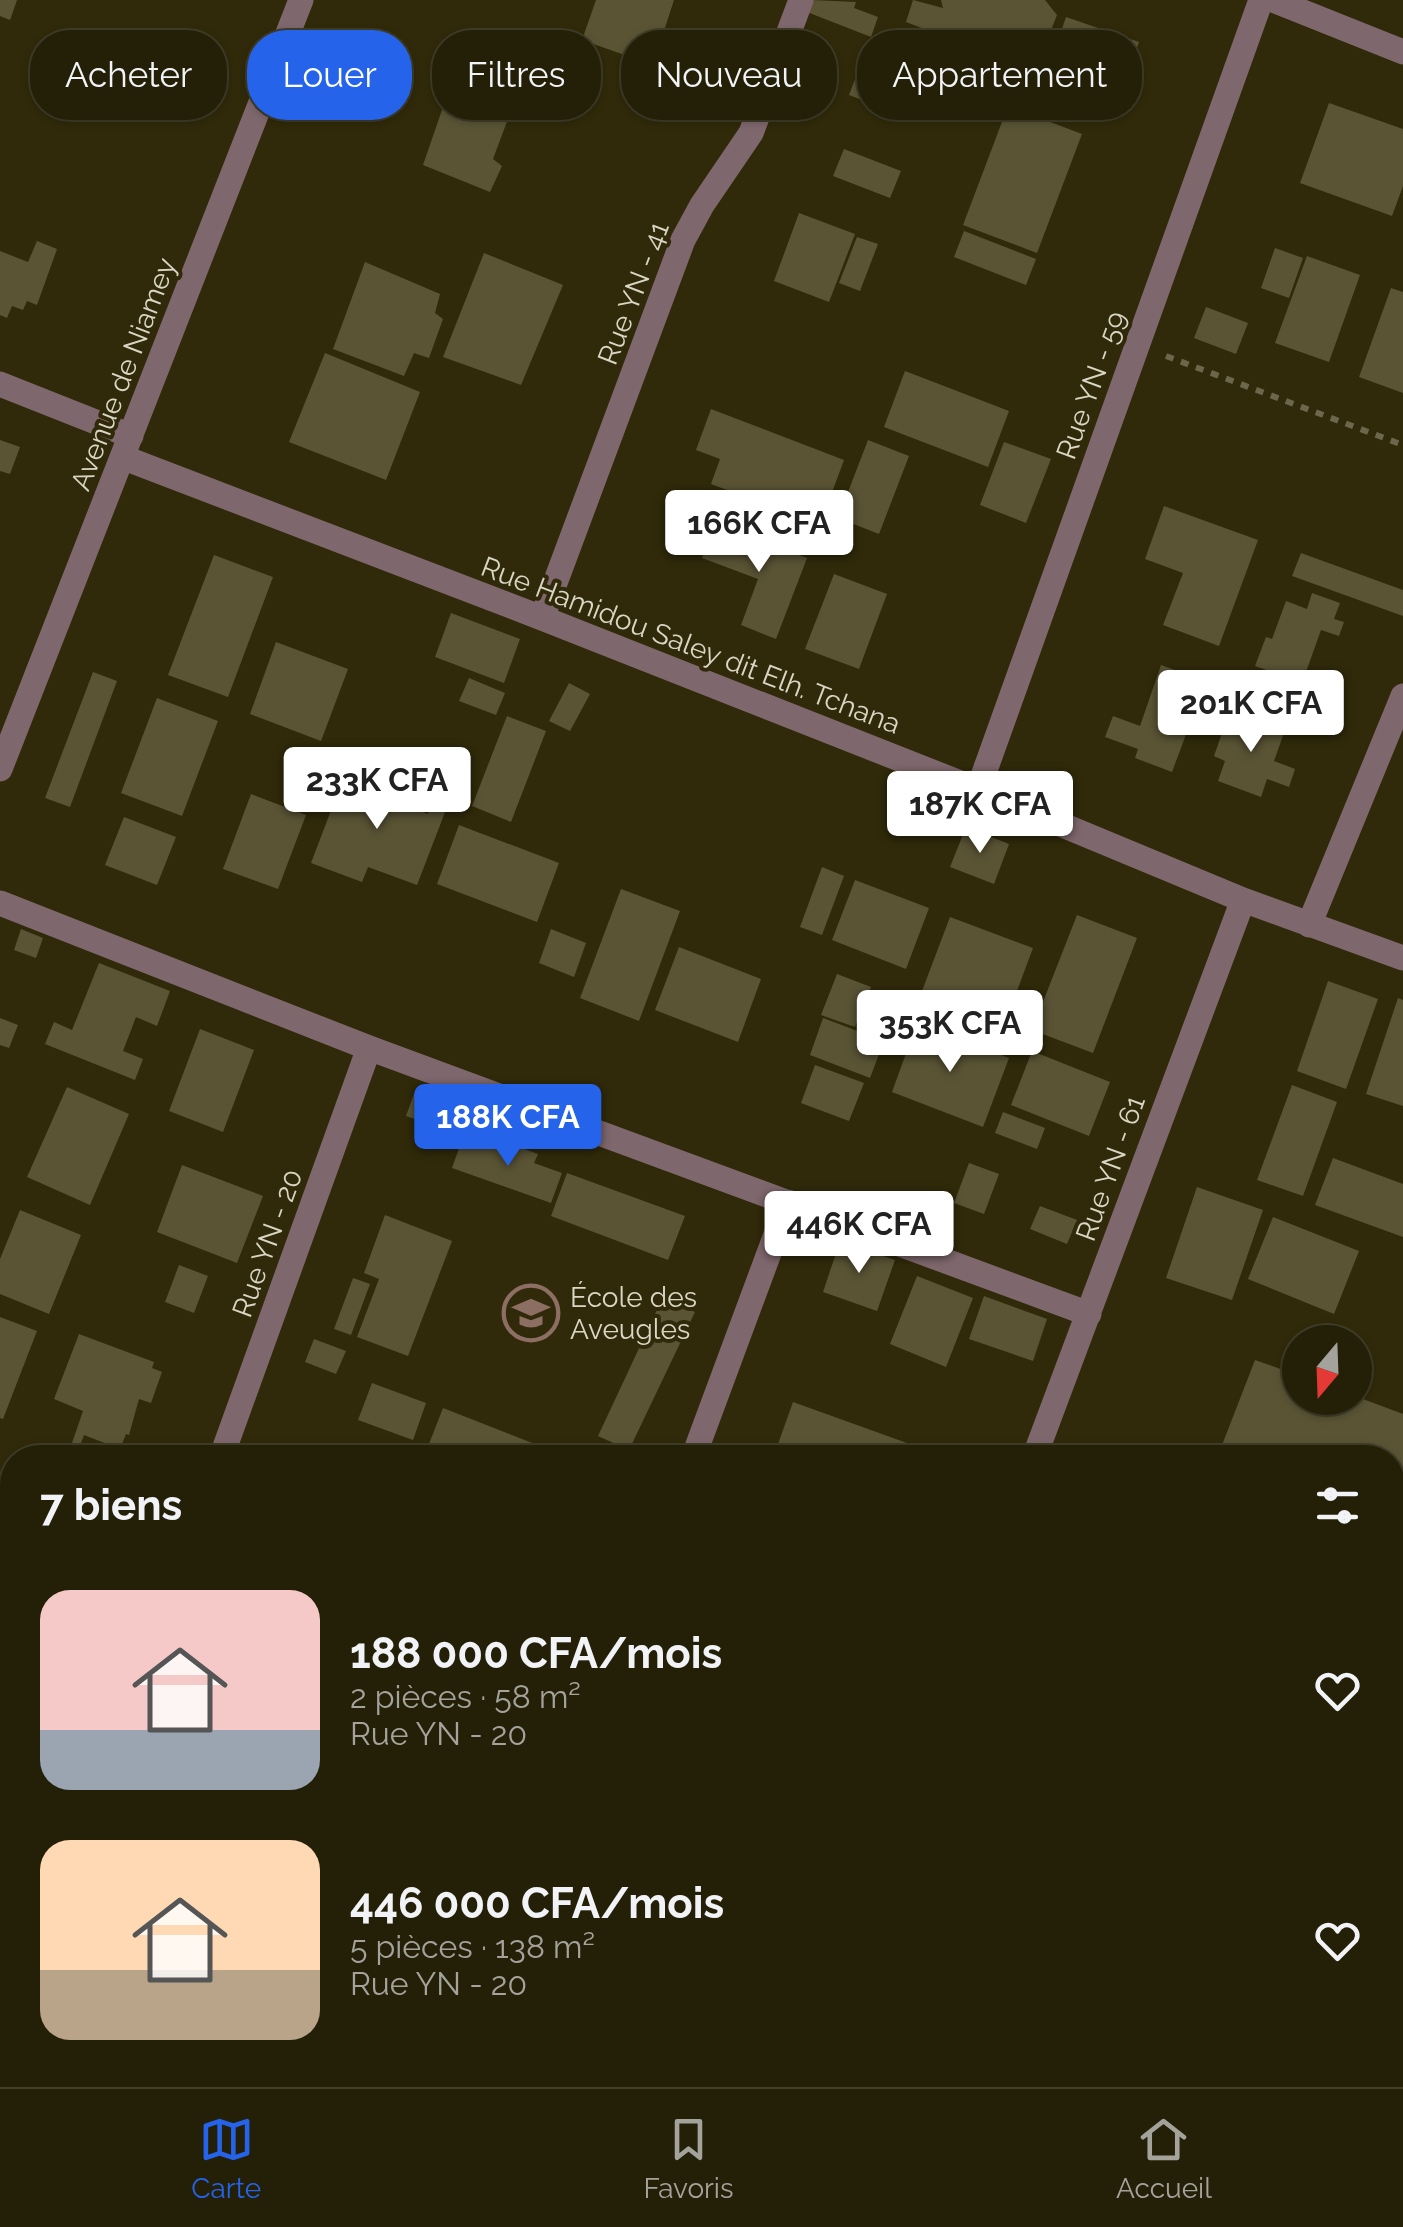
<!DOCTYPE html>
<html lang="fr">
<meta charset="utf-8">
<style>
:root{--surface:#242008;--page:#2c2812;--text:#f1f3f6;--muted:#a3a39c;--line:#413e29;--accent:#2563eb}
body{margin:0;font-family:Raleway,sans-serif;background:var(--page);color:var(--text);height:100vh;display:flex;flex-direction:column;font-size:38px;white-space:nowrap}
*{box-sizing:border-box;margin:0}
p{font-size:32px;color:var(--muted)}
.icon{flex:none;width:55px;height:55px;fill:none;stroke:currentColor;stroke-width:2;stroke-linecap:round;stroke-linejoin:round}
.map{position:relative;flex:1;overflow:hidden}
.panel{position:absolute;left:0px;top:1445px;width:1405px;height:642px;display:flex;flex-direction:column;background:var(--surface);border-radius:40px 40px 0 0;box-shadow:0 2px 8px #0004,0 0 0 2px var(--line)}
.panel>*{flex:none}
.banner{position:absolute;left:30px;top:30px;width:1345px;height:90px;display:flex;gap:20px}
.needle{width:65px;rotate:199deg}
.tools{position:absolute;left:1282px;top:1325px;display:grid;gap:20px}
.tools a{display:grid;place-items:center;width:90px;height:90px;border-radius:50%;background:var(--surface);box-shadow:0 2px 8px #0004,0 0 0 2px var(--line);font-size:50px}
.price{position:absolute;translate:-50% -85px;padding:0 22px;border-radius:10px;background:#fff;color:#222;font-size:32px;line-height:65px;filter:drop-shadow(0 2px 5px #0008)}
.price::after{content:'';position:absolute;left:50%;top:60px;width:30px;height:22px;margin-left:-15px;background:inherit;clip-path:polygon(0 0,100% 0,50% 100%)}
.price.selected{background:var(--accent);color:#fff}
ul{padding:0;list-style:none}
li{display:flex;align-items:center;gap:30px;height:250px;padding:0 40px}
li span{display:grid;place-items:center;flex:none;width:280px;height:200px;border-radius:30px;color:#555}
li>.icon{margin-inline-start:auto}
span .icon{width:120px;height:120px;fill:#fffc;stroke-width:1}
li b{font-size:42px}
h2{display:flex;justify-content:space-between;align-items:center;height:120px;padding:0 40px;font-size:42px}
.tag{padding:0 35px;border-radius:40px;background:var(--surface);box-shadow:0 2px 8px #0004,0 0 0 2px var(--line);font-size:35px;line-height:90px}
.tag.selected{background:var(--accent);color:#fff}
.dock{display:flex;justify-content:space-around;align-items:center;height:140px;border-top:2px solid var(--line);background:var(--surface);font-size:28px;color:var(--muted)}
.dock a{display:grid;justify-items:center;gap:5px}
.dock .selected{color:var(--accent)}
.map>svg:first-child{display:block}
.building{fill:#5a5435}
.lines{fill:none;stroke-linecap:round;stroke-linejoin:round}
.path{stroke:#6c674c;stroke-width:6;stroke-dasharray:8 8;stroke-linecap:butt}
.minor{stroke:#7f686d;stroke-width:25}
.labels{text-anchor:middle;stroke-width:8;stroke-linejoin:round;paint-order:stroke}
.street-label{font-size:28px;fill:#d9d6c4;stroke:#302a0a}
.poi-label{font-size:28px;fill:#d9d6c4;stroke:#302a0a;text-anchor:start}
</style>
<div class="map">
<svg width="1403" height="2087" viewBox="0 0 1403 2087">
<rect width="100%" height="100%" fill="#302a0a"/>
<path class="building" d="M0 0H17L10 20 0 16Z
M596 0H674L653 65 582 40Z
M811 0 856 2 854 8 878 17 871 37 807 12Z
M913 0 943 8 941 0H1045L1057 15 1046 43 1027 37 1015 71 929 41 932 32 906 22Z
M1066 17 1139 42 1116 110 1043 85Z
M868 45 902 58 883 108 849 95Z
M453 78 515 100 493 159 502 166 490 192 423 165Z
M1329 103 1403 129V186L1392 216 1300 183Z
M1008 106 1082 134 1037 253 963 225Z
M844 149 901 171 890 198 833 176Z
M799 213 855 234 829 302 774 281Z
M964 231 1036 259 1026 285 954 257Z
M857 237 878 244 860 291 839 283Z
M37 241 57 249 37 305 27 301 23 310 12 306 7 318 0 315V251L28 262Z
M1275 248 1303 258 1289 298 1261 288Z
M484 253 563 285 521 385 443 357Z
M1307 256 1360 275 1329 362 1275 343Z
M365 262 440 294 435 313 443 319 429 358 414 353 404 376 333 349Z
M1391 288 1403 292V393L1359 377Z
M1206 307 1248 323 1236 354 1194 338Z
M325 353 420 392 386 480 289 442Z
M905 371 1009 411 988 467 884 427Z
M711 409 844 460 820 525 711 484 720 459 696 450Z
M0 440 20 447 10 474 0 471Z
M868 440 909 456 879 534 838 518Z
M1004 442 1051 459 1026 523 980 505Z
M1164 506 1258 540 1219 646 1163 625 1183 573 1145 559Z
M716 523 807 558 776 639 741 625 758 579 702 558Z
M1301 553 1403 590V616L1292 576Z
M214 555 273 577 228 697 168 675Z
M834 574 887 594 859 669 805 649Z
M1312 593 1340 603 1334 619 1344 622 1339 636 1321 630 1306 672 1324 679 1314 703 1289 694 1294 680 1255 666 1266 637 1272 639 1286 601 1307 609Z
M451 613 520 639 504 683 435 657Z
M276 642 348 669 321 741 250 714Z
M1161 665 1206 681 1172 772 1135 758 1138 749 1105 737 1113 716 1140 726Z
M93 672 117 681 70 807 45 798Z
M469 678 505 693 496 715 459 701Z
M569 683 590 694 570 731 549 721Z
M157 698 218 721 182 816 121 793Z
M1230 710 1285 730 1274 761 1295 769 1289 787 1267 779 1261 797 1218 781 1225 761 1214 756Z
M507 716 546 731 511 822 472 806Z
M346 771 414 797 410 807 428 814 432 801 447 807 417 885 368 867 362 882 311 863Z
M251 794 306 815 278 889 223 869Z
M124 817 176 837 157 885 105 865Z
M459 825 559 863 537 922 437 884Z
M966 827 1009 844 994 884 950 867Z
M822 867 844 876 822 935 800 927Z
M855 880 929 908 906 969 832 940Z
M621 889 680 911 639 1021 580 998Z
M1077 915 1137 938 1093 1053 1032 1030Z
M950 917 1033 948 1005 1023 922 991Z
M21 929 43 938 36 958 14 950Z
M551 929 586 943 574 977 539 963Z
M679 947 761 979 738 1042 655 1010Z
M99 963 170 991 157 1026 136 1017 123 1051 143 1059 135 1080 45 1044 54 1022 72 1030Z
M837 974 871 987 855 1027 821 1015Z
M1328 981 1378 999 1346 1089 1297 1071Z
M1398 998 1403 1000V1106L1366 1094Z
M0 1018 18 1025 9 1048 0 1045Z
M823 1018 884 1041 870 1078 810 1055Z
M917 1023 1009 1058 983 1127 892 1092Z
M200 1029 254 1050 223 1132 169 1111Z
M1032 1051 1110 1082 1089 1136 1011 1105Z
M815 1065 864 1083 849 1121 801 1103Z
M1292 1085 1337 1102 1303 1196 1257 1180Z
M67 1087 129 1114 90 1205 27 1177Z
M415 1091 466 1108 457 1133 406 1116Z
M1003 1112 1045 1128 1037 1149 995 1133Z
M463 1137 505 1152 508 1143 538 1154 534 1163 562 1173 551 1203 452 1168Z
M1333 1158 1403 1184V1237L1315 1205Z
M969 1163 999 1174 984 1214 954 1203Z
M182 1165 263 1196 237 1263 157 1232Z
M567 1173 685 1216 668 1260 551 1216Z
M1197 1187 1263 1210 1232 1300 1166 1278Z
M1040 1206 1077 1220 1067 1244 1030 1229Z
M20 1210 81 1235 49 1314 0 1294V1259Z
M385 1215 452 1241 408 1356 357 1337 379 1279 364 1273Z
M1273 1217 1359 1251 1334 1314 1248 1279Z
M840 1241 895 1260 877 1311 823 1292Z
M179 1265 208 1276 194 1313 165 1302Z
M917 1276 973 1298 946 1367 890 1344Z
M353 1278 370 1284 351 1335 334 1329Z
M984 1296 1047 1319 1033 1361 969 1339Z
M663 1297 695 1312 629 1450 598 1436Z
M0 1317 37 1331 3 1419 0 1418Z
M79 1334 154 1362 152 1368 162 1372 151 1403 139 1399 129 1435 126 1434 120 1449 84 1435 80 1446 72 1443 83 1411 54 1399Z
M314 1339 346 1351 336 1374 305 1362Z
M1255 1360 1300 1376V1398L1355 1396 1403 1414V1506L1393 1531 1392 1458H1217Z
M372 1383 426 1403 413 1440 358 1420Z
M793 1402 932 1452 930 1458H773Z
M443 1408 568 1457V1458H450L427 1449Z
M64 1443 69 1445 68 1451 79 1455 84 1443 107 1452 104 1458H59Z
M0 1573 12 1578V1632L0 1627Z
M0 1636 12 1641V1662L3 1687 0 1685Z
M1392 2038 1403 2042V2087H1353L1357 2075H1392Z
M802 2075H887L882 2087H830Z
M1172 2075H1276L1271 2087H1201Z"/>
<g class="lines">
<path class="path" d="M1166 356 1403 445"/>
<path class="minor" d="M1273 0 1403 52
M0 384 131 436
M122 457 542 618 978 790 1243 900 1403 958
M542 618 683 240 702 205 751 133 801 0
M0 769 301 0
M978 790 1261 0
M0 903 369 1048 1089 1314
M1309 925 1403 696
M221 1458 369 1048
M693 1458 788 1202
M1034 1458 1243 900
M0 1928 12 1933
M1392 1950 1403 1954
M374 2075 405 2087
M452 2087 457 2075"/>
</g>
<defs>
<g id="school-ring" transform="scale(2.875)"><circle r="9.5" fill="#302a0a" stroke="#8d6e63" stroke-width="1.5"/><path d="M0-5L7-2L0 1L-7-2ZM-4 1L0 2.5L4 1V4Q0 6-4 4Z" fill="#8d6e63"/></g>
</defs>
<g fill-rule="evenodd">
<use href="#school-ring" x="531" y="1313"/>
</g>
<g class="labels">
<g class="street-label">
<text transform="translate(633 293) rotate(-69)" y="10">Rue YN - 41</text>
<text transform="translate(123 374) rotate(-69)" y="10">Avenue de Niamey</text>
<text transform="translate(1091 385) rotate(-70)" y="10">Rue YN - 59</text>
<text transform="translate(691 645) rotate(21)" y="10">Rue Hamidou Saley dit Elh. Tchana</text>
<text transform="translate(1110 1168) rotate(-70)" y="10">Rue YN - 61</text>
<text transform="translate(267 1243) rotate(-70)" y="10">Rue YN - 20</text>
</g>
<g class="poi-label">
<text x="570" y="1307">École des<tspan x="570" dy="32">Aveugles</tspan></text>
</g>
</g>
</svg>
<div class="tools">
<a><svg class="needle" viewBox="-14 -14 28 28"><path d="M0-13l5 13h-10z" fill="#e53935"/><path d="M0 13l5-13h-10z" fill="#a3a39c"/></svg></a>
</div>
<b class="price" style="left:759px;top:575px">166K CFA</b>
<b class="price" style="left:1251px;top:755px">201K CFA</b>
<b class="price" style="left:377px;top:832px">233K CFA</b>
<b class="price" style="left:980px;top:856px">187K CFA</b>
<b class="price" style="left:950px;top:1075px">353K CFA</b>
<b class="price selected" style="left:508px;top:1169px">188K CFA</b>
<b class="price" style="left:859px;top:1276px">446K CFA</b>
<div class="banner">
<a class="tag">Acheter</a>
<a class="tag selected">Louer</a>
<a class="tag">Filtres</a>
<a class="tag">Nouveau</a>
<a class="tag">Appartement</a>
</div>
<section class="panel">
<h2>7 biens<svg class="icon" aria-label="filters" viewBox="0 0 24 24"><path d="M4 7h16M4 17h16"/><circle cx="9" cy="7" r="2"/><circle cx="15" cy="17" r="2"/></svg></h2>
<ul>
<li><span style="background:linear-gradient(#f6c9c9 70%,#9aa5b1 0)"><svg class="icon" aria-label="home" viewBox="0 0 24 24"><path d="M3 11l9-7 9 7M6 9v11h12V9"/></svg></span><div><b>188 000 CFA/mois</b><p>2 pièces · 58 m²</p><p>Rue YN - 20</p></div><svg class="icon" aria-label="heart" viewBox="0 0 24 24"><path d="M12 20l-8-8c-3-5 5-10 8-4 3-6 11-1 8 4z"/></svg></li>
<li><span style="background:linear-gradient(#ffd9b3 65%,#b9a48a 0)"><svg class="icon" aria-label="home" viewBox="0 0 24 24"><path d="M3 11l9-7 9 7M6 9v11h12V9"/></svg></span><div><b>446 000 CFA/mois</b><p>5 pièces · 138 m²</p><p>Rue YN - 20</p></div><svg class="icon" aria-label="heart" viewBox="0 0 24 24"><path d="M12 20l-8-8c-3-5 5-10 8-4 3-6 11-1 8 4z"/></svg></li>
</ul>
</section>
</div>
<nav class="dock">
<a class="selected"><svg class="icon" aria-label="map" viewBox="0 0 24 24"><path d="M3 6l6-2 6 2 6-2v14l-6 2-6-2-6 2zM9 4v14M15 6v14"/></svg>Carte</a>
<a><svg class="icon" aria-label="saved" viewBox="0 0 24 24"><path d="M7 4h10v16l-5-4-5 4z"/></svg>Favoris</a>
<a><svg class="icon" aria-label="home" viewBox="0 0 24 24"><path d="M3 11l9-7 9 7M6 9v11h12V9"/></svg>Accueil</a>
</nav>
